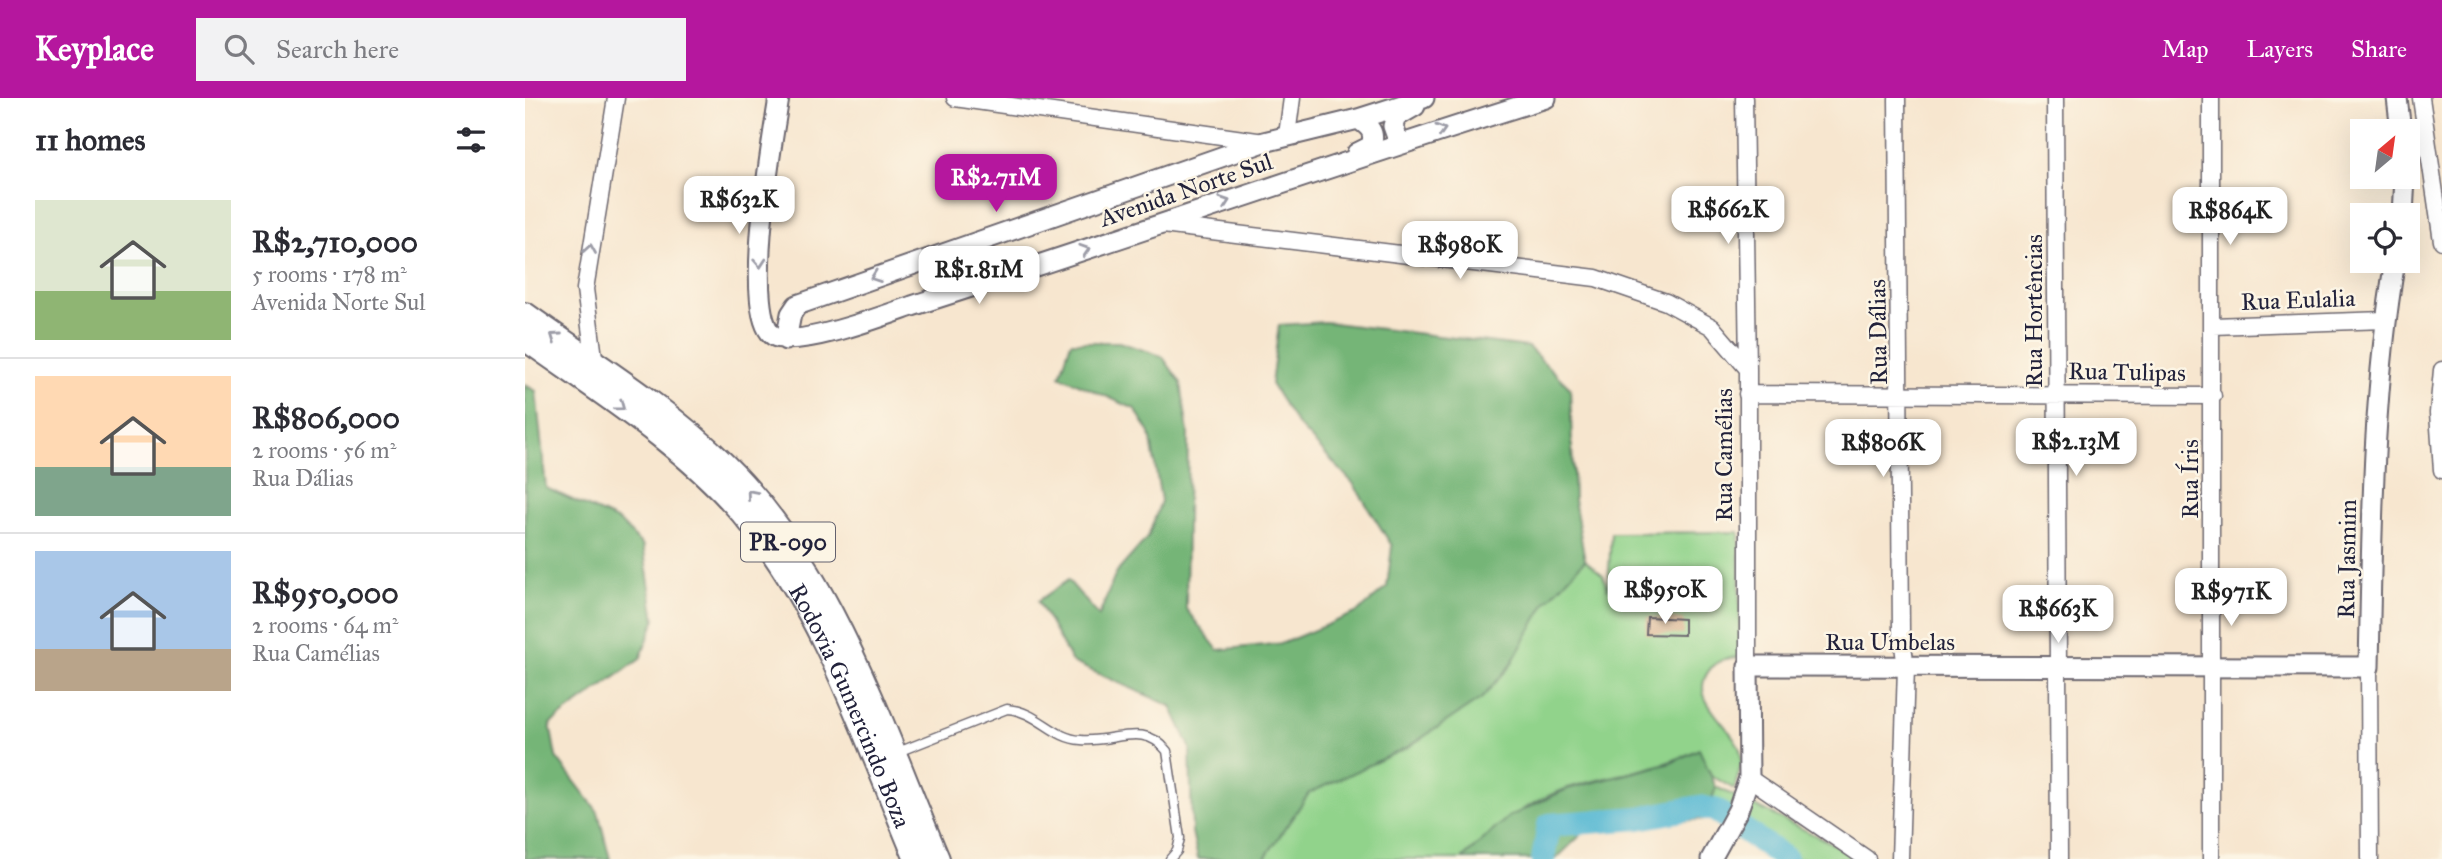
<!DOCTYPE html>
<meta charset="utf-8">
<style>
:root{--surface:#fff;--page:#f2f2f3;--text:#2b2b33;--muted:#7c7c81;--line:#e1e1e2;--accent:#b5179e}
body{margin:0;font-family:"IM FELL Great Primer",serif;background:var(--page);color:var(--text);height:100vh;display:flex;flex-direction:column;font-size:26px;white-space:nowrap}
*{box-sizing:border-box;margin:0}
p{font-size:23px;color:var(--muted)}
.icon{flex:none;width:38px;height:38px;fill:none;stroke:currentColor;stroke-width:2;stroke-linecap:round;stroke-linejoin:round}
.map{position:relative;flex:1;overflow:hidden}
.drawer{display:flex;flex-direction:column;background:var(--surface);width:525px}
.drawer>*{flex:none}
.needle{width:46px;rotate:29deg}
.fabs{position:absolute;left:1825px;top:21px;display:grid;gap:14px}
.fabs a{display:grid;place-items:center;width:70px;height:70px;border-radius:0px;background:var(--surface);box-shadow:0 7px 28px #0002;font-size:35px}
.price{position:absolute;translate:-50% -60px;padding:0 16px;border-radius:14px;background:#fff;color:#222;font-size:23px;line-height:46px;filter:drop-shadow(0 2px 4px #0008)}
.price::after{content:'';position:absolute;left:50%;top:42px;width:21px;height:16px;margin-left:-10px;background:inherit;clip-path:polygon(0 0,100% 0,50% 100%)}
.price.active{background:var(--accent);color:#fff}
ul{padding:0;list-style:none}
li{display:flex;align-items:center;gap:21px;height:175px;padding:0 35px}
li+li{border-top:2px solid var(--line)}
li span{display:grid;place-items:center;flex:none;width:196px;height:140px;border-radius:0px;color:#555}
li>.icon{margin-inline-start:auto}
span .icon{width:84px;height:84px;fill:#fffc;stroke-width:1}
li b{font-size:30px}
h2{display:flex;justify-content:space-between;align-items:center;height:84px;padding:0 35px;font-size:30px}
header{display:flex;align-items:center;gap:42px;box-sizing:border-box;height:98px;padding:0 35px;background:var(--accent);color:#fff}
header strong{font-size:33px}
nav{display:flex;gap:38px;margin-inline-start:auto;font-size:24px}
.search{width:490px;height:63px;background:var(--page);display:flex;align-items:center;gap:18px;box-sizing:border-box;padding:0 24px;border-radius:0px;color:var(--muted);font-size:26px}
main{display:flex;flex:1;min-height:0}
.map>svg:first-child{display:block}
.green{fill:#91d38b;stroke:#5a7a63;stroke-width:2}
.forest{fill:#74b577;stroke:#4b6c59;stroke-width:2}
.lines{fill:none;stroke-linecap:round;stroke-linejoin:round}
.river{stroke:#54b8d3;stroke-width:24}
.building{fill:#ce9d73}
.service-casing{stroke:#6d676f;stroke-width:11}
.minor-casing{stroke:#6d676f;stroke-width:19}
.tertiary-casing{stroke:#6d676f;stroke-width:23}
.primary-casing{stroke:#6d676f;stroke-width:28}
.service{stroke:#fff;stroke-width:8}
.minor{stroke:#fff;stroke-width:16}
.tertiary{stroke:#fff;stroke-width:19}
.primary{stroke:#fff;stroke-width:24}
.oneway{stroke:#9c9ca7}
.labels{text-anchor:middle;stroke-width:5;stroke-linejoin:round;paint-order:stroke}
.shield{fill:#fcf5e5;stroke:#63616e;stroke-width:2}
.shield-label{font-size:23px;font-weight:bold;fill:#22223b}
.street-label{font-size:24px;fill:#22223b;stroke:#fcf5e5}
</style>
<header>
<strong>Keyplace</strong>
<div class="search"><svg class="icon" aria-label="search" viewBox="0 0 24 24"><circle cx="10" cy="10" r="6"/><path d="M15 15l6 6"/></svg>Search here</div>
<nav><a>Map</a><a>Layers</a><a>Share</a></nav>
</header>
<main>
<section class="drawer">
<h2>11 homes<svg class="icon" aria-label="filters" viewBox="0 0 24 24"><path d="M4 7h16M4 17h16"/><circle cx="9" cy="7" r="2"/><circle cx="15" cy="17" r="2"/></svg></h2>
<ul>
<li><span style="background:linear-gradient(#dfe7d0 65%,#8fb573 0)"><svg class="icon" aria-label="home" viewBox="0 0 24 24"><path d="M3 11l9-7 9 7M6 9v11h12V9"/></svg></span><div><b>R$2,710,000</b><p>5 rooms · 178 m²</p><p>Avenida Norte Sul</p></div></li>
<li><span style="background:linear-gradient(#ffd9b3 65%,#7fa58c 0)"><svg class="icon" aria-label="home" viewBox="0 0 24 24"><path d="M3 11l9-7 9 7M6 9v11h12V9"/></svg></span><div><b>R$806,000</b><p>2 rooms · 56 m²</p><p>Rua Dálias</p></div></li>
<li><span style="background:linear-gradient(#a9c7e8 70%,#b9a48a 0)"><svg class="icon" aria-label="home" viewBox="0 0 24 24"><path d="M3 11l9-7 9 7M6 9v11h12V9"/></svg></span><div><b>R$950,000</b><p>2 rooms · 64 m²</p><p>Rua Camélias</p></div></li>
</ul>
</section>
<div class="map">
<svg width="1917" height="761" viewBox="0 0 1917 761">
<rect width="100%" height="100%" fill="#fcf5e5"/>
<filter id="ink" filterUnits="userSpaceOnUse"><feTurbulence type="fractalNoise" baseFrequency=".0143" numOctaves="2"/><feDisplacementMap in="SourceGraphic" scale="14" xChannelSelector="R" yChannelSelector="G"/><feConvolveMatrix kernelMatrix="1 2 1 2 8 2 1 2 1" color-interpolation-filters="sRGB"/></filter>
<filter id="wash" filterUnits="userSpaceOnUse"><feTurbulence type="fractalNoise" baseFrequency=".00686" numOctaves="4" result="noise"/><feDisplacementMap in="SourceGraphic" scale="28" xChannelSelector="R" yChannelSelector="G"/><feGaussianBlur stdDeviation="1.57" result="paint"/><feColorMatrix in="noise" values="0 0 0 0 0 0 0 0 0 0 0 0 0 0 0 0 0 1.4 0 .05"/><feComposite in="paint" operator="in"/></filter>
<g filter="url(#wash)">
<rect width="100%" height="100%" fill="#f7e6cf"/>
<path class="green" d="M1214 434 1215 559C1204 559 1194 561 1186 570 1160 600 1204 624 1214 649 1220 664 1213 677 1209 691L1187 678 1172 652C1131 673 1087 676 1043 690 999 705 970 730 937 761H739L784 695 883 649 985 568 1020 504 1060 462 1078 477 1083 492 1086 435Z
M1191 689 1339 761H1265L1200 720 1180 721Z"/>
<path class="forest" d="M800 224 1003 249 1045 290 1049 402 1060 462 1021 504 985 568 957 600 883 649 784 695 739 761H673L667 734 665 649 646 608 547 564 513 503 543 482 574 518 591 475 623 439 636 403 625 335 610 311 535 278 546 244H594L637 258 656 285 663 335 661 511 693 552 758 545 833 514 862 489 867 448 828 385 771 325 746 286 754 227Z
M0 287 11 293 21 390 94 423 118 448 130 522 115 561 25 626 31 659 73 714 85 761H0Z
M1174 651 1191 689 1180 721 1063 730 1031 761H937L983 719 1042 691 1146 665Z"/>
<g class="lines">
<path class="river" d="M1018 761 1024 727 1114 720 1174 709 1190 712 1261 761"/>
</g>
<g id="blocks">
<path class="building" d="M1122 519 1159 521V537L1121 536Z"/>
</g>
</g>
<g filter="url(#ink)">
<use href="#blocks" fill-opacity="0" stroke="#6d676f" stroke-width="2"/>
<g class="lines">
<g class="service-casing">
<path id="service" d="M373 654 482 611C513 613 528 641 556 642 589 645 619 623 642 653L655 740 652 753 645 761"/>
</g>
<g class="minor-casing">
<path id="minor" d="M430 0 739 44
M1219 0 1223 271V568
M1372 0 1376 534 1381 569 1375 761
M1530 0 1534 761
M1686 0V761
M1896 0 1917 143
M762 37 767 0
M638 127 1071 180 1141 204 1187 229 1223 271
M1688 228 1860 222
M70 267 60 191 91 0
M1917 272 1913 315 1917 372
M1222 296 1688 298
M1844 569 1845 761
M1224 680 1342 761"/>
</g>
<g class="tertiary-casing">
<path id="tertiary" d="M254 0C248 38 216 218 249 238 271 251 361 217 387 208 599 141 808 66 1021 0
M1872 0 1876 33
M874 45 868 28 871 19 890 8
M832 55 846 48C851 34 844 28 833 21
M1878 117 1880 79
M261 242 266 216 272 207 739 44 833 21 899 0
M1186 761 1213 712 1224 680 1223 568 1844 569C1847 433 1847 297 1870 163"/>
</g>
<g class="primary-casing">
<g id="primary">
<path d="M0 217C67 265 140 309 199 367 307 473 354 625 412 761"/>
<path id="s1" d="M0 240C76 294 158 345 219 416 299 509 344 648 392 761"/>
</g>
</g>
<use href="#service" class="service"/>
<use href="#minor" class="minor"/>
<use href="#tertiary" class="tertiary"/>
<use href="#primary" class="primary"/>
</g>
<defs><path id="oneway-chevron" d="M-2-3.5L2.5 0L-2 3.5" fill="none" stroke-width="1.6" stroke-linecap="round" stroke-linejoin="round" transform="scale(1.75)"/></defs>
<g class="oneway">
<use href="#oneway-chevron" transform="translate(916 32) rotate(-17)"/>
<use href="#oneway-chevron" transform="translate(700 104) rotate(-19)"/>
<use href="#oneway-chevron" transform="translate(65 151) rotate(-81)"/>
<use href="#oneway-chevron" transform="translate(560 152) rotate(-18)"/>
<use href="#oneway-chevron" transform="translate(235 165) rotate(86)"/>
<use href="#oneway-chevron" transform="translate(350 179) rotate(160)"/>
<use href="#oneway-chevron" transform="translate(30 239) rotate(-145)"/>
<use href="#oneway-chevron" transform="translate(95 308) rotate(36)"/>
<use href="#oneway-chevron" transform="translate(226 396) rotate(-131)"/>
</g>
</g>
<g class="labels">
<rect class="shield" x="216" y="424.5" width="94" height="39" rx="5"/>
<g class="shield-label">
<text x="263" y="452">PR-090</text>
</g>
<g class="street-label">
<text transform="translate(661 92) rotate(-19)" y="8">Avenida Norte Sul</text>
<text transform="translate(1773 202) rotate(-2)" y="8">Rua Eulalia</text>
<text transform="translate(1509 213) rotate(-90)" y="8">Rua Hortências</text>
<text transform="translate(1353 234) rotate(-91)" y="8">Rua Dálias</text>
<text transform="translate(1602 274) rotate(1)" y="8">Rua Tulipas</text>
<text transform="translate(1199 357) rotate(-90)" y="8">Rua Camélias</text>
<text transform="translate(1665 381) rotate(-90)" y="8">Rua Íris</text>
<text transform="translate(1822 461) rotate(-89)" y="8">Rua Jasmim</text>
<text x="1365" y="552">Rua Umbelas</text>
<text dy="8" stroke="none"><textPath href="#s1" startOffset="502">Rodovia Gumercindo Boza</textPath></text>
</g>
</g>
</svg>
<div class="fabs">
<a><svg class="needle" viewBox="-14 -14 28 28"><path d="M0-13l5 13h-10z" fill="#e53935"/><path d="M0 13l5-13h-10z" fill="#7c7c81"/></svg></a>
<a><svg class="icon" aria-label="locate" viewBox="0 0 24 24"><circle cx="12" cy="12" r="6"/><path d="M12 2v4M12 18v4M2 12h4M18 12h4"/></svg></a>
</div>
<b class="price active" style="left:471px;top:116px">R$2.71M</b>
<b class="price" style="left:214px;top:138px">R$632K</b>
<b class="price" style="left:1203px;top:148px">R$662K</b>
<b class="price" style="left:1705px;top:149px">R$864K</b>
<b class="price" style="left:935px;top:183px">R$980K</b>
<b class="price" style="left:454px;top:208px">R$1.81M</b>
<b class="price" style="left:1551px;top:380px">R$2.13M</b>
<b class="price" style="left:1358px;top:381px">R$806K</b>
<b class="price" style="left:1140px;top:528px">R$950K</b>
<b class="price" style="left:1706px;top:530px">R$971K</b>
<b class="price" style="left:1533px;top:547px">R$663K</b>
</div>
</main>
